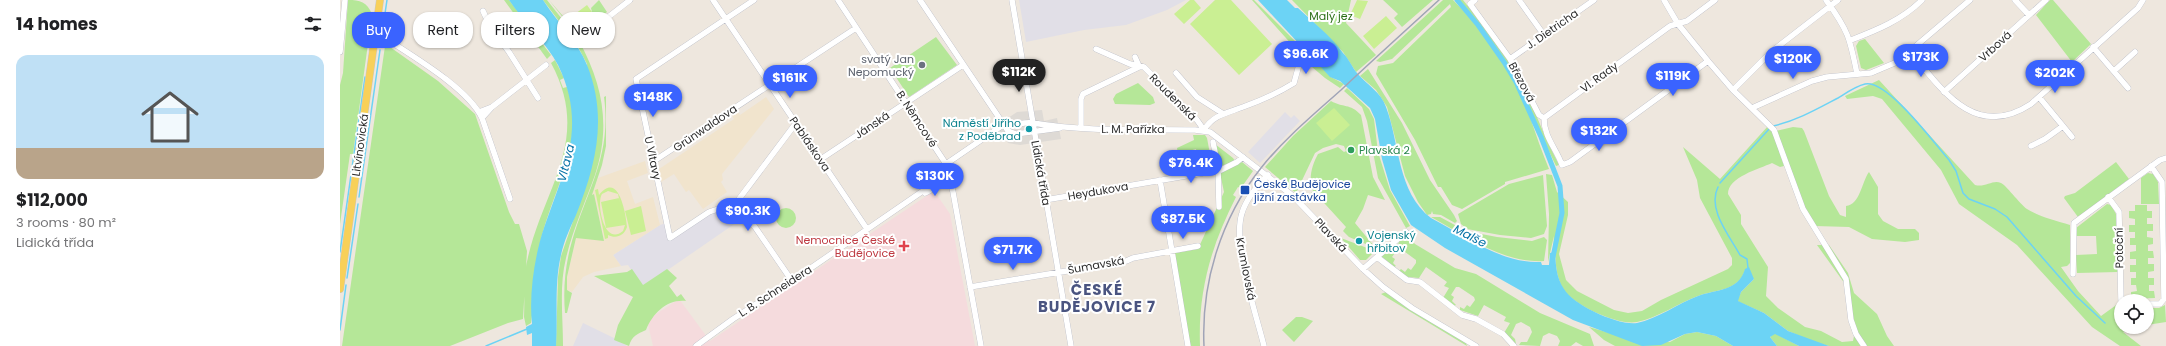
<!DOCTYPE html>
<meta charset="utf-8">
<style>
:root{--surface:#fff;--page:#f6f6f6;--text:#202124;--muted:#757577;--line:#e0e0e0;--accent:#3a63ff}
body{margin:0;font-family:Poppins,sans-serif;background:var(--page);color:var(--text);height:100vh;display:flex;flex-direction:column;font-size:15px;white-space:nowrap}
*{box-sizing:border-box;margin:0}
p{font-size:13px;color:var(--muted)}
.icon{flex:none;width:22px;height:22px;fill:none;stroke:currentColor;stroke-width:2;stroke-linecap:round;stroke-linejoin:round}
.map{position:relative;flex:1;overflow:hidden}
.details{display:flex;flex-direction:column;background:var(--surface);width:340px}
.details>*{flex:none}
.guide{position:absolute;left:12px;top:12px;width:380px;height:36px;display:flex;gap:8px}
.tools{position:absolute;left:1774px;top:294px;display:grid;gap:8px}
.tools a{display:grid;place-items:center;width:40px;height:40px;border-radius:50%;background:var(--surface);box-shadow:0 1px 3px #0004;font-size:20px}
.price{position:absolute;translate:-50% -34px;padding:0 9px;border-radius:14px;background:var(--accent);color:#fff;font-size:13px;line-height:26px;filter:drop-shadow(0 1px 2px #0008)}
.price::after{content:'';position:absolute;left:50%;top:24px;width:12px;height:9px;margin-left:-6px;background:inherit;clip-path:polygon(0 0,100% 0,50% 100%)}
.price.current{background:#222;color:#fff}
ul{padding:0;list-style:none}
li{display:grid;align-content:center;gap:8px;height:212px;padding:0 16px}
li+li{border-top:1px solid var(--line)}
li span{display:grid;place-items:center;height:124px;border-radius:12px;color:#555}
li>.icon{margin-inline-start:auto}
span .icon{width:72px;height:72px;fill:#fffc;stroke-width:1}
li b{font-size:17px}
h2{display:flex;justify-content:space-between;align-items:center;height:48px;padding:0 16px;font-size:17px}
.chip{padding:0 14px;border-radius:16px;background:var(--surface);box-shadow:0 1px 3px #0004;font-size:14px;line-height:36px}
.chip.current{background:var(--accent);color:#fff}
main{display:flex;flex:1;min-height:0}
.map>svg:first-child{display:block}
.industrial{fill:#e1dfe7}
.education{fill:#f1e4cd}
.medical{fill:#f5dbdd}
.green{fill:#b5e798}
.pitch{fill:#caef93;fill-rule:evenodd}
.plaza{fill:#dedad5}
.water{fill:#6cd3f5}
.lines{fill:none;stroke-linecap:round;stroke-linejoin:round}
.stream{stroke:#6cd3f5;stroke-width:1.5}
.canal{stroke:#6cd3f5;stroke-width:5}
.minor-casing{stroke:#b2b5c0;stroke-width:6}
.major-casing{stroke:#c8c8c8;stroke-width:8}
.minor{stroke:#fff;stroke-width:5.5}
.major{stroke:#f8d059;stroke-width:7}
.rail{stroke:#a0a4b7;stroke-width:1.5}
.worship-dot{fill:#6b7280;stroke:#fff;stroke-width:1.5}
.culture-dot{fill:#0f9aa8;stroke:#fff;stroke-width:1.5}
.leisure-dot{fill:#2e9e5b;stroke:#fff;stroke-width:1.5}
.transit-dot{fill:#1a4fb4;stroke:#fff;stroke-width:1.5}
.health-dot{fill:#e0444e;stroke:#fff;stroke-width:1.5}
.labels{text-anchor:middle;stroke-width:4;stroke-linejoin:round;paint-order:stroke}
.park-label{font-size:11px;fill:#2b6f17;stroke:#fff}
.street-label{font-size:11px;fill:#2c2c2c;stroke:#fff}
.worship-label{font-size:11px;fill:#5b616d;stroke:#fff;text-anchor:end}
.culture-label{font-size:11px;fill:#0d838f;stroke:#fff;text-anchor:end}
.leisure-label{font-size:11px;fill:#27864d;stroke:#fff;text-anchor:start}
.transit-label{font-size:11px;fill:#164399;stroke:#fff;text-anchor:start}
.health-label{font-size:11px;fill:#be3a42;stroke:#fff;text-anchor:end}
.water-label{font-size:12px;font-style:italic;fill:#0672a6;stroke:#fff}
.district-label{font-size:15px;font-weight:bold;letter-spacing:1px;fill:#4a5480;stroke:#fff}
</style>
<main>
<section class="details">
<h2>14 homes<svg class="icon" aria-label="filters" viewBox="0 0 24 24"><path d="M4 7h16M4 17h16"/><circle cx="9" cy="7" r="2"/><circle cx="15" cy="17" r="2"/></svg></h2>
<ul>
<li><span style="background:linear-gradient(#bfe0f5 75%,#b9a48a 0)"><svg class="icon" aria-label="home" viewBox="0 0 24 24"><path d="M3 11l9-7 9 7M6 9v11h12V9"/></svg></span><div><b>$112,000</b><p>3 rooms · 80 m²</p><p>Lidická třída</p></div></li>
</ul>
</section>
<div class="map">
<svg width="1826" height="346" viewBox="0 0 1826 346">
<rect width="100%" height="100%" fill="#eee7de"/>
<path class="industrial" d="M679 0H846L827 10 786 25 744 30 686 42Z
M945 112 951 118 954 115 960 121 920 163 908 152Z
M396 203 406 216 303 287 288 265 281 266 273 255 320 225 326 223 330 237 369 212Z
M243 323 276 339 287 346H233Z"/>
<path class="education" d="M426 97 434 109 382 174 383 180 381 182 387 192 363 209 349 190 346 192 334 174 321 182 319 169 394 119 392 115 397 111 400 115Z
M305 161 308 173 287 181 295 204 313 197 320 225 273 255 281 266 254 272 243 277 232 292 226 290 227 277 237 234 258 178Z"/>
<path class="medical" d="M591 193 597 195 610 214 635 346H313L307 320 339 299 370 341Z"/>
<path class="green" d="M8 0C20 0 27 2 32 14L13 154H10L0 224V85L3 73Z
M164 0H169L211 55 207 59Z
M203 0H207L237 38 234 41Z
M209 0 236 31 250 21 252 12 251 8 259 0 267 12 237 35Z
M912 0H914L991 77 1004 84 1000 88 985 78 959 56 954 47Z
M952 0H1011L1006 23 1036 55 1016 72 1003 52Z
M1043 0H1093L1062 27 1054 18 1058 14Z
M1103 0H1113C1146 33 1175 73 1190 117 1196 135 1202 152 1209 169L1165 182V184L1122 209 1112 205 1101 187H1098L1075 140 1036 74 1038 66 1053 63 1111 7 1110 4 1052 59 1040 62 1036 61Z
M1118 0H1123L1160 46 1185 89 1208 143 1219 165 1216 166 1168 66Z
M1710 0H1713L1751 44 1732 62 1696 15Z
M596 37 617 65 569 97 550 68Z
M1525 39 1544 63 1526 70 1521 68 1516 46 1519 41Z
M239 41C263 85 271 126 255 175 245 203 233 229 226 258 219 286 223 317 223 346H216L218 277 221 256 251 169 247 64 236 43Z
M45 46 50 47 98 81 135 114 169 212 175 224H179L187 251 183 319 168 323 110 346H2Z
M215 60 224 78 220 80 223 88 227 87C247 142 211 192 200 244 194 270 195 296 191 323L186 326 184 317C185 298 183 276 188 257 205 185 252 139 211 63Z
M1028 69 1062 123 1090 180 1114 215 1117 221 1115 223 1101 215 1093 214 1092 211 1091 214 1087 215 1078 202 1065 176 1047 107 1036 90 1020 76Z
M1539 80 1635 185C1645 188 1653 179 1661 183 1665 184 1680 204 1687 209 1700 217 1716 221 1730 225V263L1727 266 1721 267 1738 291 1761 316 1779 303 1781 306V327H1800L1783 332 1801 346H1780L1752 327 1677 245 1619 204 1601 170 1542 99 1533 96 1507 99 1505 96Z
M798 83 813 97 815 103 810 105 775 104 773 99 776 94Z
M1007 88 1029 109 1034 119 1038 152 1050 190 1070 226 1066 228 1038 178 1027 121 1022 107 1004 91Z
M266 96V146L262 165 252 195 254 194 264 241 236 238 227 277V290L232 293 227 313H225C223 289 225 265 232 241 247 189 272 156 264 97Z
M991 101C1003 108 1010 103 1021 115L1033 177 1045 200 1028 195 1023 209 1015 223 1034 246 1033 247 1009 237 1003 231 1006 227 975 193 964 201 973 191C968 179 972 165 978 154L998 147 1004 152 1006 151 1004 146 996 144 983 148 975 153 956 193 925 167 953 136Z
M1428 126 1432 130 1444 166 1440 167 1432 163C1419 169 1388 177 1388 194L1401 215V224L1428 267 1426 296 1438 308 1465 327 1481 331 1502 342 1513 341 1514 336 1505 284 1477 245H1489L1508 273 1514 293 1537 314 1547 336 1554 346H1489L1474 342 1448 331 1424 313 1397 301 1401 292 1414 279 1405 270C1398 292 1376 289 1358 296 1338 303 1318 318 1297 322 1279 326 1233 305 1224 290 1216 277 1216 266 1215 252H1213L1214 236 1208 262 1209 214 1206 174 1212 175 1217 192 1228 202V215L1219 254 1226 280 1237 291 1274 310 1288 313 1302 311 1321 300 1388 269 1392 265V258L1360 198 1357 180 1343 147 1380 179Z
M1453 127 1462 128 1464 131 1489 196 1500 215 1506 217V206C1520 205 1522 181 1529 172L1538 187V214L1543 221 1558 229H1575L1579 233V240L1565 242 1532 239 1509 227 1475 226 1465 209 1436 131Z
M853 135H865L867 138 870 154 857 155 856 149 838 154 837 148 854 140Z
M875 144 893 158 895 161 881 166Z
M902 162 913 171 901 188 898 187 893 195 896 197C871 246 858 291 860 346H849L835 253 858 249 884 192 880 173Z
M1776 162 1789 179 1738 217 1724 198 1725 196 1735 193Z
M1808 173 1813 174 1818 182 1819 204H1801V178Z
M1203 175 1207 226 1204 234 1191 238 1160 235 1127 229 1121 224 1118 214 1169 184Z
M1767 204 1771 205 1776 214 1778 272 1737 273 1736 255 1757 254 1756 236H1736V228Z
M1795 205H1807V211H1812V218H1807V224H1813V231H1807V237L1813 238V244L1808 245V251H1813L1814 258H1808V264H1814V271L1808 272V278H1814V285H1809V291H1814L1815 298 1791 299V292L1797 291 1796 285H1791V278H1796V272H1790V265H1796V259H1790V252L1796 251V245H1790V238H1795V232H1789V225H1795V219L1789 218V211H1795Z
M436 218a10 10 0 1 1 20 0a10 10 0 1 1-20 0Z
M1091 217H1100L1126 231 1157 237 1192 241 1204 237 1207 240 1204 261C1163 264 1125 235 1091 217Z
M1066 234 1075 244 1115 268 1136 274 1200 313 1250 334 1254 346H1243L1236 342 1231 346H1218L1220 341 1217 336 1209 333 1203 336 1200 346 1179 345 1181 342H1187L1192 332 1190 327 1181 322 1176 324 1171 335 1175 339 1176 344 1164 333 1170 323 1164 321 1166 317 1144 305 1138 316 1120 310V307L1124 309 1127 305 1130 307 1135 300 1134 297 1119 287H1116L1111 295 1114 297 1112 301 1116 305 1114 306 1103 298 1109 288 1104 286 1107 282 1086 267 1079 278 1068 277 1059 271 1061 269 1065 272 1068 268 1071 270 1076 263V260L1061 249H1058L1052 257 1055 259 1053 263 1056 266 1054 267 1041 256 1046 253 1047 254 1059 243 1058 240Z
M1001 238 1035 251 1026 260H1020Z
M292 269 303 285 327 269 337 278 329 286 337 297 341 294 346 301C327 299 313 313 306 330 297 334 292 336 289 346L274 340 278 325 293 297 254 276 287 272Z
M1046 292 1126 343 1127 346 1041 294Z
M1825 305 1826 322 1807 325V308H1819Z
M956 317H962L973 321 954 342 942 330Z
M1249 327 1273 334 1330 342 1345 334 1357 332 1376 336 1393 346H1275L1264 340Z
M1435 333 1459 346H1437L1430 337Z"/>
<path class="pitch" d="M850 0H854L861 8 844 24 834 14Z
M875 0H891L932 44 899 75 850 24Z
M1017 0 1028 1 1020 19 1010 15Z
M247 5 252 12 250 21 236 30 227 20Z
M1046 16 1057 28 1034 49 1023 36Z
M994 108 1010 125 992 141 976 123Z
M258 189 259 195C279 170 286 215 287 227 284 236 276 239 268 235V238L265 239 255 190ZM268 191 278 194 281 207 279 198 261 202 266 228 285 225 283 231C264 247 256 203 262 194Z
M301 206 306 231 291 235 285 211Z"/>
<path class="plaza" d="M702 110 704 121 717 118 721 139 680 145 668 143 656 126 677 112Z"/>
<path class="water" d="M169 0H203C217 22 237 40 247 65 268 117 256 165 236 215 230 228 224 241 221 255 214 284 218 316 216 346H192V333L187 335 186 327 192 324C189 295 194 261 202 234 222 173 249 129 218 65 207 44 183 21 169 0Z
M918 0H947L955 8H958C973 22 991 36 1003 53 1009 59 1012 67 1017 73 1027 85 1041 92 1046 107 1060 144 1057 192 1091 218 1125 236 1162 264 1201 262L1202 265H1209L1210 253 1215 252C1216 266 1216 277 1224 289 1233 305 1279 326 1297 323 1317 319 1339 303 1358 296 1376 289 1398 292 1405 269L1409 267 1414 279 1401 292 1398 301 1424 313 1448 331 1489 346H1459L1435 334 1430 337 1437 346H1393L1376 336 1357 332 1345 334 1321 345 1302 346 1233 320 1105 248 1071 225 1051 190 1042 159 1035 119 1030 108 1000 81 990 77Z"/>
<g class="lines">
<path class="stream" d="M43 27 47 0
M1433 126C1456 121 1477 109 1498 98 1506 93 1516 86 1525 84 1547 79 1594 143 1609 160L1616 171 1623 193 1629 199 1655 209 1667 217 1736 296 1765 323
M1380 183 1430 128
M1378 187C1367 209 1389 235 1400 255L1407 259 1408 268
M19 197 40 50
M0 252 25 77
M7 278 18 204
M0 330 6 285
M146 346 187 329"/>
<path class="canal" d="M1117 0 1138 25 1164 62 1176 82 1201 137 1220 186 1222 213 1213 257"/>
<g class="minor-casing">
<path id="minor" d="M373 0 527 229
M414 0 296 79 330 238 369 212 396 203 456 123
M498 0 606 164 613 192 641 346
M580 0 668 131 676 134 720 128
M672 0 731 346
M1135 0 1130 4 1170 59 1199 115 1204 118C1204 137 1216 148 1222 165L1230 162 1368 61
M1179 0 1204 35
M1324 0 1338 24 1368 61 1393 90 1434 130 1463 209 1506 279 1511 320 1516 334 1524 346
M1486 0C1508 30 1510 38 1517 74
M1675 0 1689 15
M143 11 150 26 169 52 198 98
M36 32C65 52 127 86 142 118L170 199
M240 39 290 0
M1511 40C1537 30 1562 20 1582 0
M1753 47 1788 88
M756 49 790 64 804 67 857 120 864 130
M1570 51C1601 89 1635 141 1691 104L1798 8 1803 0
M0 52 5 0
M795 57 799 66
M1170 59 1254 0
M1774 71 1795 52
M836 73 857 97 882 113
M1393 90 1431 52 1498 0
M1604 92 1706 0
M1699 97 1732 137
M1412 108 1472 81 1487 77 1531 73 1557 62 1630 0
M139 112 152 107
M142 118 152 107 206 65
M1204 118 1330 26 1347 21 1375 0
M663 125C674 127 683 121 693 123 746 132 801 129 855 130L870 132 953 196 1023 269 1043 287 1072 308 1136 346
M741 128V99L743 94 799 67
M864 130C873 115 887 113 903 107 920 101 938 93 954 83L960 61
M873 142 878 167 879 207
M1691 146 1705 139 1723 126
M481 159 623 65
M314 161 516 28
M606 164 663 125
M820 180 848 346
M585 193 598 186 611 182
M1768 197 1779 212 1781 301
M705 200 881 170 897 162 903 157
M396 203 415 227 452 281
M1037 257 1067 280 1080 282 1122 315 1136 319 1163 334 1174 346
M1023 269 1066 232
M1733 274 1734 223 1820 160 1826 158
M630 287C662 282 695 276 727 271 749 267 773 268 793 258L858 246
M1807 304H1820L1824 299 1822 182 1811 166
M356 346 393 319 452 281 609 173
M924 346C916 314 892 243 902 213 906 199 918 185 928 175"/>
</g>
<g class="major-casing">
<path id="major" d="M0 289 40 0"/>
</g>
<use href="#minor" class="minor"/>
<use href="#major" class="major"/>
<path class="rail" d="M864 346C861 283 881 218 921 168 944 139 973 115 1001 90 1033 60 1066 30 1099 0"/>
</g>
<circle class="worship-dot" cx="582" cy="65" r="4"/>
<g class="culture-dot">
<circle cx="689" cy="129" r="4"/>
<circle cx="1019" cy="241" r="4"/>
</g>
<circle class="leisure-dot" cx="1011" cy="150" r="4"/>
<rect class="transit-dot" x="900" y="185" width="10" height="10" rx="2"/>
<path class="health-dot" d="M562 240h4v4h4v4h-4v4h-4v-4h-4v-4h4z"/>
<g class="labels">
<g class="park-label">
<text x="991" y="20">Malý jez</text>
</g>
<g class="street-label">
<text transform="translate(1212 29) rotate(-35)" y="4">J. Dietricha</text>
<text transform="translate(1655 46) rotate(-42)" y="4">Vrbová</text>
<text transform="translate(1259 77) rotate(-36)" y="4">Vl. Rady</text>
<text transform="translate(1182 82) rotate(62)" y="4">Březová</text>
<text transform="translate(833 97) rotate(45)" y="4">Roudenská</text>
<text transform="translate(577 119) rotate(57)" y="4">B. Němcové</text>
<text transform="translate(532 125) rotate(-34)" y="4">Jánská</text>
<text transform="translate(365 128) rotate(-34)" y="4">Grünwaldova</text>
<text x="793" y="133">L. M. Pařízka</text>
<text transform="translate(470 144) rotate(56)" y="4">Pabláskova</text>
<text transform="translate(20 145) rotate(-82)" y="4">Litvínovická</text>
<text transform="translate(313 158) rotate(78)" y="4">U Vltavy</text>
<text transform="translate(701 173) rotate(80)" y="4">Lidická třída</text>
<text transform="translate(758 191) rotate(-10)" y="4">Heydukova</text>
<text transform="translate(991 235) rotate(47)" y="4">Plavská</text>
<text transform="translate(1779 248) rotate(-91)" y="4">Potoční</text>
<text transform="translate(756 265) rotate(-10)" y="4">Šumavská</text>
<text transform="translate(906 269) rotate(79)" y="4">Krumlovská</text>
<text transform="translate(435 291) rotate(-33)" y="4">L. B. Schneidera</text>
</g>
<g class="worship-label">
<text x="574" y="63">svatý Jan<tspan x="574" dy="13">Nepomucký</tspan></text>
</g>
<g class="culture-label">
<text x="681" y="127">Náměstí Jiřího<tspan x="681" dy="13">z Poděbrad</tspan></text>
<text x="1027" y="239" text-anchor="start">Vojenský<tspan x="1027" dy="13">hřbitov</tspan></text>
</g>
<g class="leisure-label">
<text x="1019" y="154">Plavská 2</text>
</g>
<g class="transit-label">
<text x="914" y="188">České Budějovice<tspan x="914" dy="13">jižní zastávka</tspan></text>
</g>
<g class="health-label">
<text x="555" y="244">Nemocnice České<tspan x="555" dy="13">Budějovice</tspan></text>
</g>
<g class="water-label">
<text transform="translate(226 163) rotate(-76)" y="4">Vltava</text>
<text transform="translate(1130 236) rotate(27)" y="4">Malše</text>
</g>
<g class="district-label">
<text x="757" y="295">ČESKÉ<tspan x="757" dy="17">BUDĚJOVICE 7</tspan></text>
</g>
</g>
</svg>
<div class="tools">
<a><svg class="icon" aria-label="locate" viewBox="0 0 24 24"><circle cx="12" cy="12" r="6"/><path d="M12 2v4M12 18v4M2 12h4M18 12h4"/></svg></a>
</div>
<b class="price" style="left:966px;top:75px">$96.6K</b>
<b class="price" style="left:1581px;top:78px">$173K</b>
<b class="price" style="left:1453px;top:80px">$120K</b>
<b class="price current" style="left:679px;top:93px">$112K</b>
<b class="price" style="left:1715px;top:94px">$202K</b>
<b class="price" style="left:1333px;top:97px">$119K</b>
<b class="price" style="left:450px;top:99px">$161K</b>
<b class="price" style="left:313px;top:118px">$148K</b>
<b class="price" style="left:1259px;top:152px">$132K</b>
<b class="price" style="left:851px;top:184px">$76.4K</b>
<b class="price" style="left:595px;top:197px">$130K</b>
<b class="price" style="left:408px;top:232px">$90.3K</b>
<b class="price" style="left:843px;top:240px">$87.5K</b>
<b class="price" style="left:673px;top:271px">$71.7K</b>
<div class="guide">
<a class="chip current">Buy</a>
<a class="chip">Rent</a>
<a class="chip">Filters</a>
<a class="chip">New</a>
</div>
</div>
</main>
